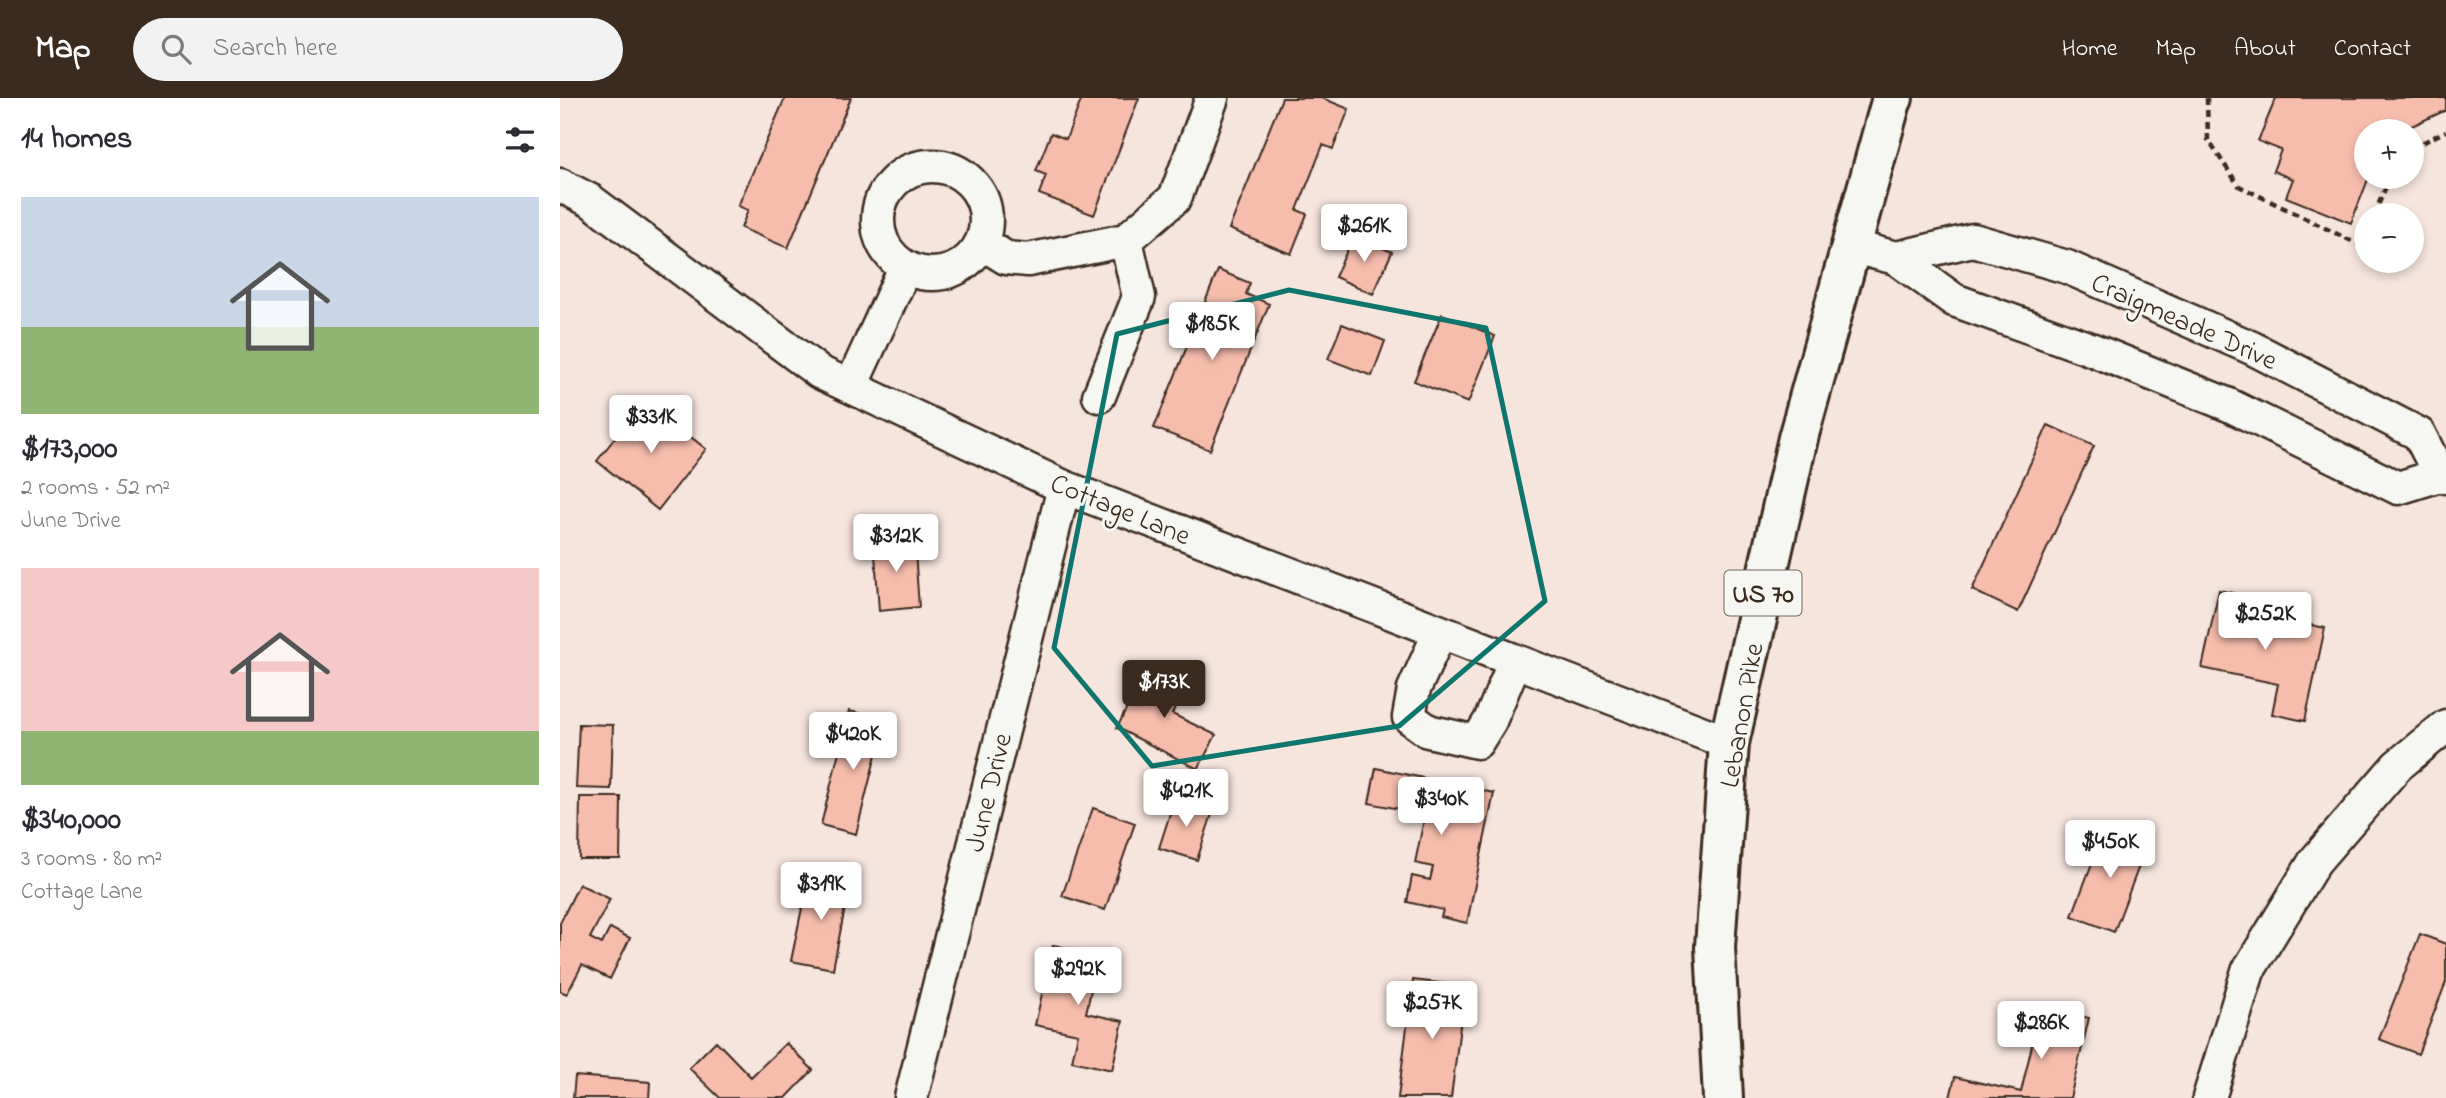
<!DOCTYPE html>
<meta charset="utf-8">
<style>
:root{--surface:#fff;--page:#f2f2f3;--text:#2b2b33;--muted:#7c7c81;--accent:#3b2a1e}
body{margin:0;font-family:"Indie Flower",sans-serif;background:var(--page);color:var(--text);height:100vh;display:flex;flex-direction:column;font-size:26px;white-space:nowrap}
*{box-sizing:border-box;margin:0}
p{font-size:23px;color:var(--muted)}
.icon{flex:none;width:38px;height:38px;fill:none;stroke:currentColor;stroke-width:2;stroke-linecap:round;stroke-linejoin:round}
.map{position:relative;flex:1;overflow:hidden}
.sheet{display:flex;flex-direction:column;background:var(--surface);width:560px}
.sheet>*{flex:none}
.fabs{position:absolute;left:1794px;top:21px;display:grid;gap:14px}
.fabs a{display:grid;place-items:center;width:70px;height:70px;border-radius:50%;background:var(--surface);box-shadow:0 4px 10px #0003;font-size:35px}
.price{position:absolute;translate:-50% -60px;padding:0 16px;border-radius:7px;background:#fff;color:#222;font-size:23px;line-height:46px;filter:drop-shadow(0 2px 4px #0008)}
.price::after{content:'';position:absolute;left:50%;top:42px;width:21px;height:16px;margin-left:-10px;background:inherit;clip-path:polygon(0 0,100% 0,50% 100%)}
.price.active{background:var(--accent);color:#fff}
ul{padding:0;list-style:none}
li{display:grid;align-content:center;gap:14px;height:371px;padding:0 21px}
li span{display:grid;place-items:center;height:217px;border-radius:0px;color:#555}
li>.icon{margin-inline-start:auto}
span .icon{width:126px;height:126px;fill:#fffc;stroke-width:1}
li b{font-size:30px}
h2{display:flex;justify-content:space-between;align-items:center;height:84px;padding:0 21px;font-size:30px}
header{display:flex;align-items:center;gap:42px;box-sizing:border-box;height:98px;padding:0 35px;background:var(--accent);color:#fff}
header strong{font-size:33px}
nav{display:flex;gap:38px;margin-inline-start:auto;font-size:24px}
.search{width:490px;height:63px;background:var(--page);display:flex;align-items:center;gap:18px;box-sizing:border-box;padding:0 24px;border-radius:38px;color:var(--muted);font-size:26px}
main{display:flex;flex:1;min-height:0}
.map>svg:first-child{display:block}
.building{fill:#f6bdad;stroke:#3b2a1e;stroke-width:2}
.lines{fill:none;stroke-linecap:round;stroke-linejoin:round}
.minor-casing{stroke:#3b2a1e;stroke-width:37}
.major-casing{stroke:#3b2a1e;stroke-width:44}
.highway-casing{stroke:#3b2a1e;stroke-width:44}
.path{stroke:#3b2a1e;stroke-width:4.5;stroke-dasharray:7 5;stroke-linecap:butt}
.minor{stroke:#f6f6f2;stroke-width:32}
.major{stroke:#f6f6f2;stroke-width:38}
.highway{stroke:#f6f6f2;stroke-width:38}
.marked{fill:none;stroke:#0f766e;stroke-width:5;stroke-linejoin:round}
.labels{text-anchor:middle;stroke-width:6;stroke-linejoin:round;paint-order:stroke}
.shield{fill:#f6f6f2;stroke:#73675e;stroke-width:2}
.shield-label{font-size:26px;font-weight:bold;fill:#3b2a1e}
.street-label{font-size:28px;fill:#3b2a1e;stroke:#f6f6f2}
</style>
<header>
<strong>Map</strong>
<div class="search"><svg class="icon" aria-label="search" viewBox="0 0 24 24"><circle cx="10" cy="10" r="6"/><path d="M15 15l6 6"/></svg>Search here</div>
<nav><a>Home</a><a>Map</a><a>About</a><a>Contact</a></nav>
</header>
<main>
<section class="sheet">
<h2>14 homes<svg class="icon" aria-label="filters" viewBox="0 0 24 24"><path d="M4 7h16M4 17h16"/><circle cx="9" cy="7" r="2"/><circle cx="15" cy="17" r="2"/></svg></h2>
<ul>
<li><span style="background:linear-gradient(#c9d6e8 60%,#8fb573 0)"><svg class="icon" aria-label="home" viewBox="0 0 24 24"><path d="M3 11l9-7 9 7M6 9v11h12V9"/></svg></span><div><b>$173,000</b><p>2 rooms · 52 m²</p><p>June Drive</p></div></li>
<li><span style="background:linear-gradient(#f6c9c9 75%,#8fb573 0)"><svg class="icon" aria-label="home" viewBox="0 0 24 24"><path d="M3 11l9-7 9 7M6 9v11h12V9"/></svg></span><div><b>$340,000</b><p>3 rooms · 80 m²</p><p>Cottage Lane</p></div></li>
</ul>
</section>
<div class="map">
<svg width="1886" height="1000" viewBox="0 0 1886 1000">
<rect width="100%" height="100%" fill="#f6e5dd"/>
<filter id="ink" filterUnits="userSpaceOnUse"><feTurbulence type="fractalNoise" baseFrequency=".0143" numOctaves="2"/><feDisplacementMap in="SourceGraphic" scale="14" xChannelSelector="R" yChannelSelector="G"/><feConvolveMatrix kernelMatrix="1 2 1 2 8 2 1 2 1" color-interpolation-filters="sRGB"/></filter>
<g filter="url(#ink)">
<path class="building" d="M225 0H291L228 150 181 130 188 112 178 108Z
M522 0H579L534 117 479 96 486 77 476 73 491 35 506 41Z
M722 0H762L789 11 773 51 763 47 737 112 747 116 731 156 669 131Z
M1716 0H1886V12L1841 33H1806V79H1809L1791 125 1726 99 1733 81 1713 73 1721 52 1698 43Z
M794 137 832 154 813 196 775 179Z
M658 172 690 185 686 196 709 206 650 352 594 330Z
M882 216 935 238 908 305 854 283Z
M782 226 825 243 812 278 768 261Z
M84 302 146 351 98 412 37 363Z
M1488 327 1534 348 1458 514 1412 492Z
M354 439 359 509 319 513 314 442Z
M1659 492 1694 500 1691 514 1765 530 1745 623 1712 616 1718 586 1642 570Z
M587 569 626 589 612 616 656 637 638 671 557 630Z
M289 613 325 621 296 736 261 727Z
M19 626 53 627 51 691 16 690Z
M816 670 934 695 907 825 881 819 883 812 847 804 852 778 870 782 873 769 855 765 865 716 809 705Z
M20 699H61L60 761H19Z
M615 700 653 713 637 762 599 750Z
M533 710 575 725 545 812 502 798Z
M1545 731 1587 747 1554 834 1512 818Z
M249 776 290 784 273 871 231 863Z
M19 786 50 801 30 840 42 846 50 830 70 840 50 881 22 867 7 896 0 893V825Z
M1860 836 1886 846V884L1858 956 1819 941Z
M493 847 539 856 526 915 563 923 552 972 512 963 518 936 475 927Z
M853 882 905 888 891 1000H838Z
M1481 909 1529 920 1510 1000H1390L1395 979 1461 994Z
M156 943 191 979 226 945 253 972 226 1000H160L129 970Z
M15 978 90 984 89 1000H13Z"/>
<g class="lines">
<g class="minor-casing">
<path id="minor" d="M318 122a54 54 0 1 1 108 0a54 54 0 1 1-108 0Z
M0 87 31 103 259 274 504 389 1169 645
M422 145 446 160 468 162 566 142
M1290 148 1336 160 1394 202 1533 252 1669 307 1838 390 1880 377 1886 379
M1336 160 1413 142 1507 169 1692 250 1859 336 1880 377
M291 288 345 170
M539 298 579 199 566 142 615 100 652 0
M880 534 854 591 849 619 868 633 917 644 930 623 955 563
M351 1000 504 389
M1649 1000 1688 873 1755 763 1837 668 1886 628"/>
</g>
<g class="major-casing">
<path id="major" d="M1163 1000 1155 849 1169 645 1238 340 1332 0"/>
</g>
<g class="highway-casing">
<path id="highway" d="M1331 2 1333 0"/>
</g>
<path class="path" d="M1647 0 1648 42 1679 88 1802 148 1806 139
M1852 50 1886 33
M1814 117 1830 79"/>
<use href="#minor" class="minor"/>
<use href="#major" class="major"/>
<use href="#highway" class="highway"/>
</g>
</g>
<path class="marked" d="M729 192 926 230 985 503 839 628 592 668 494 550 557 236Z"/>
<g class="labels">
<rect class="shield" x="1164.5" y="472.5" width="77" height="45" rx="5"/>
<g class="shield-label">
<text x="1203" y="504">US 70</text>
</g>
<g class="street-label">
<text transform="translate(1625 222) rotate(24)" y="10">Craigmeade Drive</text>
<text transform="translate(561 410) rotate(22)" y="10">Cottage Lane</text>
<text transform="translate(1180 617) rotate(-80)" y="10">Lebanon Pike</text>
<text transform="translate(427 694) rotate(-76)" y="10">June Drive</text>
</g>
</g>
</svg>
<div class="fabs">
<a>+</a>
<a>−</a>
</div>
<b class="price" style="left:804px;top:166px">$261K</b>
<b class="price" style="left:652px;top:264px">$185K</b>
<b class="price" style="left:91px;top:357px">$331K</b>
<b class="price" style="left:336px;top:476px">$312K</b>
<b class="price" style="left:1705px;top:554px">$252K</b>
<b class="price active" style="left:604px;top:622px">$173K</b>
<b class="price" style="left:293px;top:674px">$420K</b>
<b class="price" style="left:626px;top:731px">$421K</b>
<b class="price" style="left:881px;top:739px">$340K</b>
<b class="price" style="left:1550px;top:782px">$450K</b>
<b class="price" style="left:261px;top:824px">$319K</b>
<b class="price" style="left:518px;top:909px">$292K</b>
<b class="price" style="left:872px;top:943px">$257K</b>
<b class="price" style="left:1481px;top:963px">$286K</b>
</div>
</main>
